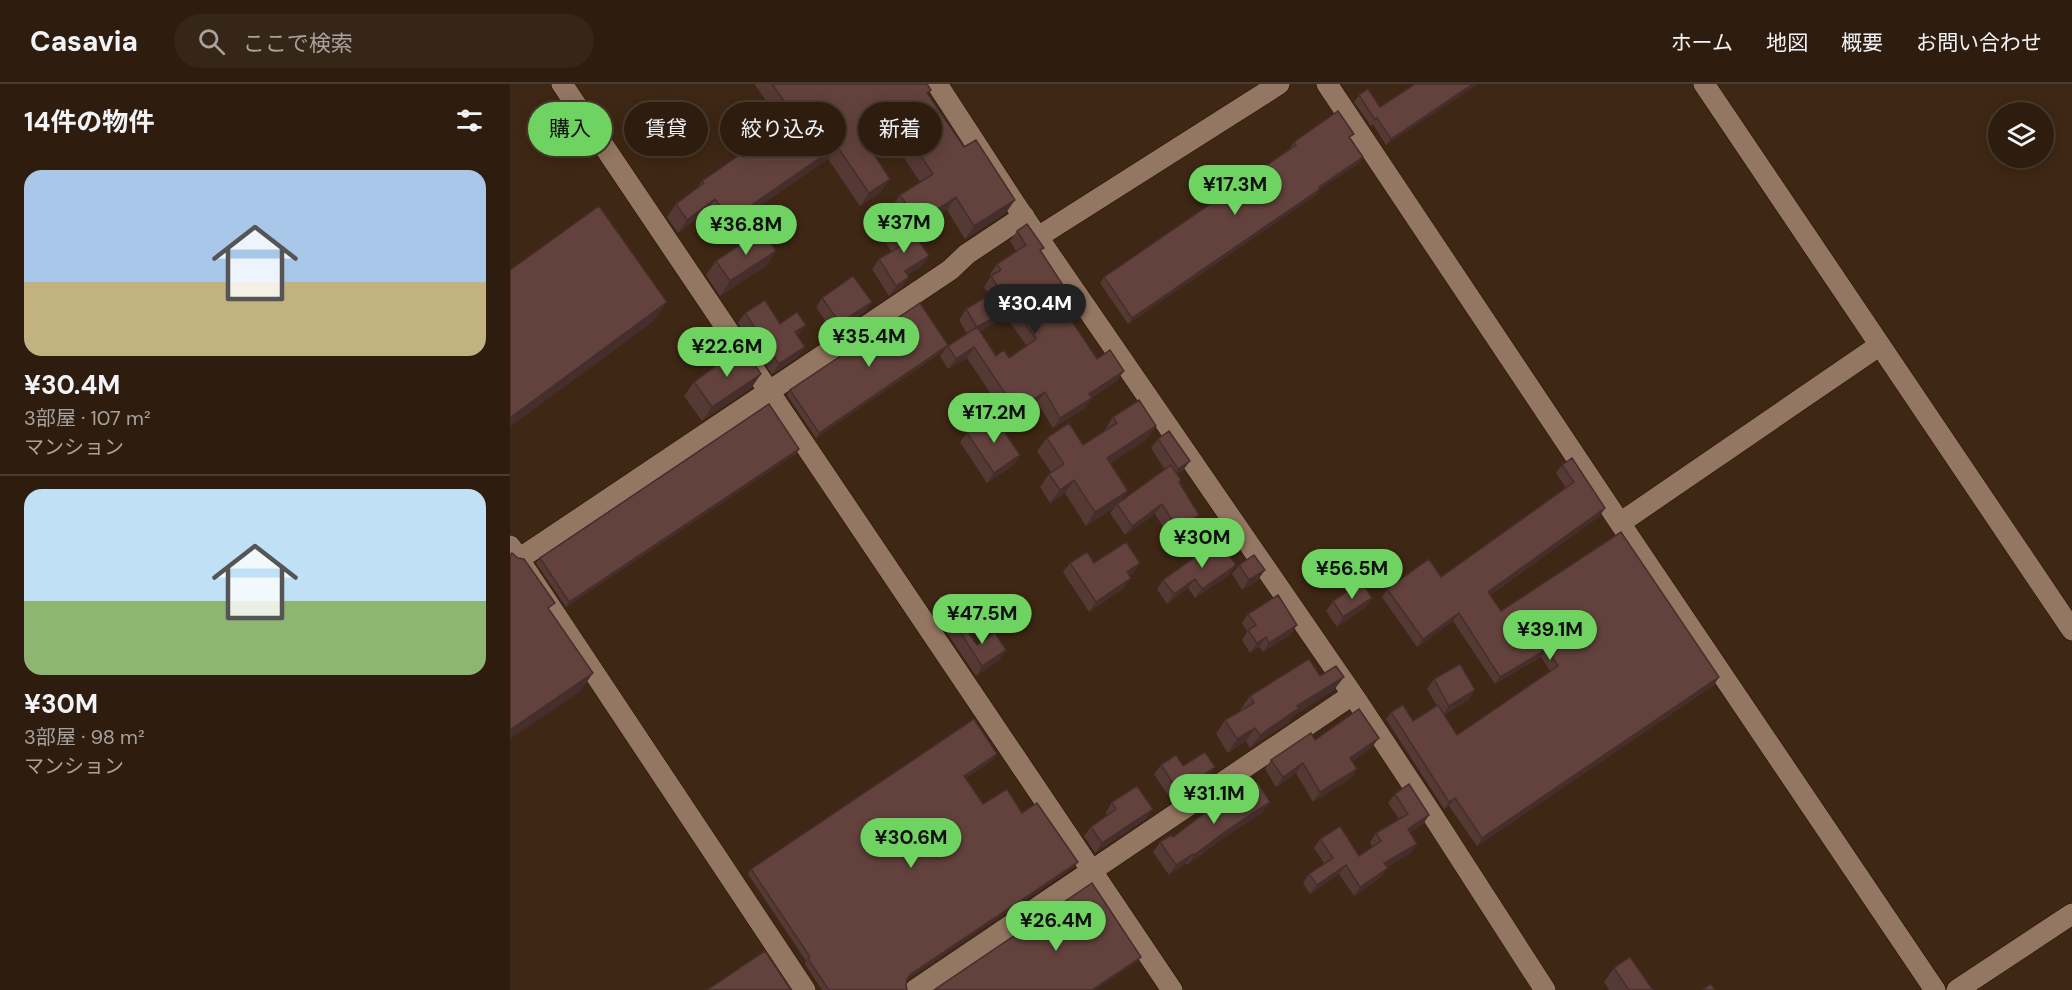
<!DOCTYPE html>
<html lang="ja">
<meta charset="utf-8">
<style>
:root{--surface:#2e1d0f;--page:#362618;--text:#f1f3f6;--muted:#a7a29e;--line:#493b2f;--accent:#6ed361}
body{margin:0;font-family:"DM Sans","Noto Sans JP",sans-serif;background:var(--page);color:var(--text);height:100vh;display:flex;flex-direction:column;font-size:22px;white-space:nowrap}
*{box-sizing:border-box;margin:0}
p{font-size:20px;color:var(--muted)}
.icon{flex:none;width:33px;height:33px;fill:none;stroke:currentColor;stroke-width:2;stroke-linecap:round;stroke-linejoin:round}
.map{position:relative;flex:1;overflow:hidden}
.side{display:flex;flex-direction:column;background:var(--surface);width:510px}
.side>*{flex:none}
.top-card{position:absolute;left:18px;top:18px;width:570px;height:54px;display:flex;gap:12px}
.buttons{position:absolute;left:1478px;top:18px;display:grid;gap:12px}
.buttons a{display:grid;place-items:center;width:66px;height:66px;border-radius:50%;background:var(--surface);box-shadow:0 3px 15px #0003,0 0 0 2px var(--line);font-size:30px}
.price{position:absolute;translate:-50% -51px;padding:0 14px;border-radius:21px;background:var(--accent);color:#111;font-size:20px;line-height:39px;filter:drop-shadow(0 2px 3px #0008)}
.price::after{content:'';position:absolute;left:50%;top:36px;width:18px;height:14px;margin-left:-9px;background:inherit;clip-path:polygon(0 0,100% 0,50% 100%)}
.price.active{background:#222;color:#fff}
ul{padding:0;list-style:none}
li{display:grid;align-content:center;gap:12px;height:318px;padding:0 24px}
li+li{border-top:2px solid var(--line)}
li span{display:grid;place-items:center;height:186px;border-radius:18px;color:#555}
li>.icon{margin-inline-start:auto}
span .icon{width:108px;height:108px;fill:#fffc;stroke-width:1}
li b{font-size:26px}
h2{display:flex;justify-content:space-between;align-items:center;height:72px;padding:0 24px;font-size:26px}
.tag{padding:0 21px;border-radius:27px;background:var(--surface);box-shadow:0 3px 15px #0003,0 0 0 2px var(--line);font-size:21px;line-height:54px}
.tag.active{background:var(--accent);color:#111}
header{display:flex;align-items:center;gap:36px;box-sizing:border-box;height:84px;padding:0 30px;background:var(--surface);border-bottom:2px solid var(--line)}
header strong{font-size:28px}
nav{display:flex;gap:33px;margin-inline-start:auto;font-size:21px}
.search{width:420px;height:54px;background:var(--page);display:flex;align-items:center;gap:15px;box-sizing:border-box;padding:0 21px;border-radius:33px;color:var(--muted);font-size:22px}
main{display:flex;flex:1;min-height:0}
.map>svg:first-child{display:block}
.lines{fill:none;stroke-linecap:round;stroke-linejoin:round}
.street-casing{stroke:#240f00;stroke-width:22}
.street{stroke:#947762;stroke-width:21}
.wall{fill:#553934;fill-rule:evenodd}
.shaded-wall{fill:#452e2b}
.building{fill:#63423d;stroke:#452e2b;stroke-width:1.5;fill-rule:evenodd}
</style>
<header>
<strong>Casavia</strong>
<div class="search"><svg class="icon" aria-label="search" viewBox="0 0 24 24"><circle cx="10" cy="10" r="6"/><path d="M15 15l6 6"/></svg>ここで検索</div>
<nav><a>ホーム</a><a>地図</a><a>概要</a><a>お問い合わせ</a></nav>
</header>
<main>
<section class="side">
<h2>14件の物件<svg class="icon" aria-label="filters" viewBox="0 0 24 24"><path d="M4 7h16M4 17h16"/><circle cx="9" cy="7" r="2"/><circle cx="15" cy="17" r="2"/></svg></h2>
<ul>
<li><span style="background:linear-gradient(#a9c7e8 60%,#c2b280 0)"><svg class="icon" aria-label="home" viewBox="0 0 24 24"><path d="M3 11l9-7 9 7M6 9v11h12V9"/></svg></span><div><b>¥30.4M</b><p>3部屋 · 107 m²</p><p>マンション</p></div></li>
<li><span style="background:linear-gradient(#bfe0f5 60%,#8fb573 0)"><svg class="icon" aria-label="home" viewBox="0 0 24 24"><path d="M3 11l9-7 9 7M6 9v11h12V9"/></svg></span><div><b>¥30M</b><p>3部屋 · 98 m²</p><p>マンション</p></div></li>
</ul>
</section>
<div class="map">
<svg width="1562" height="906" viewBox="0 0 1562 906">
<rect width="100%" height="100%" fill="#3e2714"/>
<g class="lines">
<g class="street-casing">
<path id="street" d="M52 0 662 906
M427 0 507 123 847 617 923 732 1035 906
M817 0 1110 439 1425 906
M1194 0 1562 546
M528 153 769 0
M1110 439 1370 261
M0 462 295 906
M0 481 440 186 457 170 514 132
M405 906 842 611
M1447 906 1562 830"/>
</g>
<use href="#street" class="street"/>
</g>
<path class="wall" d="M245 0H417L418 11 496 129 455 155 437 126 403 148 419 172 412 182 397 191 392 203 379 212 362 185 369 175 381 167 374 156 381 146 391 140 381 124 390 111 410 98 375 45 367 50 362 43 351 51 371 108 350 122 318 75 210 149 196 128 168 149 157 133 166 120 187 104 192 97 273 41 245 1Z
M968 0 876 61 863 40 861 42 844 18 849 11 870 23Z
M841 55 853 73 849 79 810 105 806 111 618 240 590 199 594 193 781 65 780 64 784 58Z
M507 147 531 167 558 209 571 217 563 227 558 231 587 275 607 297 581 314 574 325 543 344 527 318 499 337 457 274 438 285 430 272 438 262 457 250 449 236 456 225 479 211 474 203 481 192 480 190 487 180 506 167 500 157ZM495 232 517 262 499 274 486 272 470 248Z
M266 167 256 182 210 212 196 191 206 177Z
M312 214 362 218 355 228 323 249 306 223Z
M235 229 270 240 296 241 287 252 288 273 262 290 228 239Z
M438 261 435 266 306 354 277 311 280 306Z
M230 276 251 290 241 304 192 337 174 312 184 298Z
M603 333 636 356 600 379 612 416 655 386 641 364 648 355 680 377 673 386 667 390 671 396 669 399 689 431 682 440 660 454 645 430 615 451 600 429 604 424 576 442 555 409 540 419 530 403 539 390 541 388 527 367 537 354 573 361 594 347Z
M457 349 510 371 504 381 477 399 450 358Z
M289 365 286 370 56 523 26 479 30 474Z
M1052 381 1090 432 980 511 991 527 1204 601 967 762 939 722 934 725 876 635 881 628 903 637 927 622 917 605 924 595 965 606 958 616 934 631 947 651 1040 587 1031 573 985 600 943 537 907 563 872 513 877 505 931 493 1056 404 1046 389Z
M560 479H584L624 489 619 492 614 504 579 528 553 488Z
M726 481 719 491 685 514 678 504 657 520 647 505 653 496Z
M729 481 748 496 732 506 722 490Z
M862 514 855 524 827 543 816 527 823 517Z
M738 530 787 541 780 551 753 568 749 563 740 569 732 556 737 548 732 539Z
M443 537 467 561 496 566 489 576 466 592 436 547Z
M810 592 824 606 783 632 779 638 740 664 736 657 718 669 706 650 715 636 731 627 730 626 740 612Z
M805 656 862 663 842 678 847 685 840 695 803 718 786 689 766 703 755 685 761 676Z
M484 675 456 694 473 720 512 729 568 778 564 783 398 895 396 901 397 906H312L295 880 296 877 238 790 241 785Z
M651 681 673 682 698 693 662 717 644 690Z
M885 710 919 731 913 740 900 748 901 769 877 783 871 793 844 812 829 790 800 810 793 799 799 790 814 779 804 764 810 755 849 772 862 763 860 758 866 749 889 735 878 719Z
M602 718 636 735 585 769 574 752 581 743 597 731 596 728Z
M753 728 709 757 677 781 676 779 659 791 643 768 650 758 663 753 702 729Z
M1104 884 1143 906H1099L1094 898Z"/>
<path class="shaded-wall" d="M963 0H968L876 61 881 55Z
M372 30 362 43 339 59 348 46Z
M384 32 375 45 367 50 377 37Z
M327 62 318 75 210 149 220 136Z
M853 73 849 79 810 105 806 111 618 240 622 234Z
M380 95 371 108 350 122 359 109Z
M446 113 437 126 398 151 408 138Z
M205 115 196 128 168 149 177 136Z
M505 116 496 129 455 155 464 142Z
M266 167 256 182 210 212 220 197Z
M419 172 412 182 388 197 395 187Z
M399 193 392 203 379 212 386 202Z
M571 217 563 227 548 237 555 227Z
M157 218 144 237 0 343V334Z
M362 218 355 228 323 249 330 239Z
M503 222 495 232 460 254 467 243Z
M296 241 289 250 278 258 285 248Z
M438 261 435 266 306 354 309 349Z
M295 263 288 273 262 290 269 280Z
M464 263 457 274 438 285 446 275Z
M614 287 607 297 571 320 579 310Z
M251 290 241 304 192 337 202 323Z
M535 308 527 318 499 337 506 326Z
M582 314 574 325 543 344 550 334Z
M646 342 636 356 588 388 597 374Z
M289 365 286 370 56 523 59 518Z
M510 371 504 381 477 399 484 389Z
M680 377 673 386 661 394 668 385Z
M564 396 555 409 540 419 550 406Z
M618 407 609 421 607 420 604 424 576 442 585 428Z
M652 420 645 430 615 451 622 442Z
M1095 424 1090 432 972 516 978 508Z
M689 431 682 440 660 454 667 444Z
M630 479 624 489 610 498 617 488Z
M726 481 719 491 685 514 692 505Z
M755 486 748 496 732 506 739 496Z
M621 494 614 504 579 528 586 518Z
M685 495 678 504 657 520 664 510Z
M862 514 855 524 827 543 833 533Z
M949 529 943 537 907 563 913 555Z
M787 541 780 551 753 568 759 559Z
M756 553 749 563 740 569 747 559Z
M1037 565 1031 573 985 600 990 593Z
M496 566 489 576 466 592 472 582Z
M83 589 70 608 0 655V646Z
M834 593 824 606 783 632 779 638 740 664 750 651 787 622Z
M1209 593 1204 601 967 762 972 754Z
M965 606 958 616 933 631 939 622Z
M745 644 736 657 718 669 727 655Z
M869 654 862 663 834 684 840 674Z
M487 670 484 675 451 697 454 692Z
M793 679 786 689 766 703 773 693Z
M705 683 698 693 662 717 669 708Z
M847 685 840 695 803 718 810 708Z
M945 714 939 722 934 725 939 718Z
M760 718 753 728 709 757 677 781 684 771 716 747Z
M643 725 636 735 585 769 592 759Z
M919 731 913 740 892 754 898 745Z
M907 760 901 769 868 788 874 779Z
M683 770 676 779 659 791 666 781Z
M568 778 564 783 398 895 394 900 401 890Z
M836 781 829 790 800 810 807 801Z
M878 784 871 793 844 812 850 803Z
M631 873 627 878 586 906H582Z"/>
<path class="building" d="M262 0H417L421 6 417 9 454 63 466 56 505 116 464 142 446 113 408 138 390 111 423 90 384 32 377 37 372 30 348 46 380 95 359 109 327 62 220 136 205 115 177 136 166 120 194 99 192 97 285 32Z
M905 0H963L881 55 867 34 865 36 849 11 858 5 870 23Z
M828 27 844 50 839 53 853 73 809 103 810 105 622 234 594 193 786 61 784 58Z
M89 122 157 218 0 334V186Z
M396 137 419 172 395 187 399 193 386 202 369 175 391 162 381 146Z
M517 140 534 164 530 166 558 209 563 206 571 217 555 227 587 275 600 266 614 287 579 310 582 314 550 334 535 308 506 326 464 263 446 275 438 262 467 243 456 225 489 205 481 192 491 186 487 180 516 161 507 147ZM503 222 526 254 525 256 499 274 494 266 486 272 467 243Z
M252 146 266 167 220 197 206 177Z
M343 192 362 218 330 239 312 214Z
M255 216 270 240 287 228 296 241 285 248 295 263 269 280 235 229Z
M410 219 438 261 309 349 280 306Z
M225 268 230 276 238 270 251 290 202 323 184 298Z
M629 316 646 342 597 374 618 407 585 428 564 396 550 406 539 390 554 380 537 354 559 339 573 361 607 339 603 333Z
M259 320 289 365 59 518 30 474Z
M483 331 510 371 484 389 457 349Z
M659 347 680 377 668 385 648 355Z
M1062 374 1095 424 978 508 991 527 1111 448 1209 593 972 754 945 714 939 718 881 628 893 621 903 637 928 621 947 651 1048 582 1037 565 990 593 949 529 913 555 877 505 919 475 931 493 1064 398 1052 381Z
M661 381 671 396 669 398 689 431 667 444 652 420 622 442 607 420Z
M709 456 726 481 692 505 685 495 664 510 653 496Z
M616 458 630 479 617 488 621 494 586 518 560 479 577 468 584 479Z
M2 469 8 474 14 475 45 519 38 524 83 589 0 646V471Z
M744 471 755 486 739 496 729 481Z
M852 498 862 514 833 533 823 517Z
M768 511 787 541 759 559 756 553 747 559 738 546 746 541 738 530Z
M448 534 467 561 485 549 496 566 472 582 443 537Z
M799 575 810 592 826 582 834 593 787 622 789 624 750 651 745 644 727 655 715 636 744 619 740 612Z
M950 580 965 606 939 622 924 595Z
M849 625 869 654 840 674 847 685 810 708 793 679 773 693 761 676 801 649 805 656Z
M464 635 487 670 454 692 473 720 497 705 512 729 527 719 568 778 401 890 397 895 396 901 397 906H319L298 875 300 873 241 785Z
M695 668 705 683 669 708 651 681 666 671 673 682Z
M748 699 760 718 716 747 684 771 683 770 666 781 650 758 661 751 663 753 700 725 702 729Z
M899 700 919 731 898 745 907 760 874 779 878 784 850 803 836 781 807 801 799 790 823 774 810 755 830 742 849 772 871 757 866 749 898 730 885 710Z
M627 702 643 725 592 759 581 743 606 725 602 718Z
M582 799 631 873 582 906H424Z
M255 867 281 906H197Z
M1120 873 1143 906H1119L1104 884Z
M1201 900 1205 906H1192Z"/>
</svg>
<div class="buttons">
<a><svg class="icon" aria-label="layers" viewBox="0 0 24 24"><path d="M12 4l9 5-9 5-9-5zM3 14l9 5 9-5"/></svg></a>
</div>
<b class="price" style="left:725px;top:132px">¥17.3M</b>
<b class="price" style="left:394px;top:170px">¥37M</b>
<b class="price" style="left:236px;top:172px">¥36.8M</b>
<b class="price active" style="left:525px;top:251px">¥30.4M</b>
<b class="price" style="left:359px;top:284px">¥35.4M</b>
<b class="price" style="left:217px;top:294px">¥22.6M</b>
<b class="price" style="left:484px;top:360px">¥17.2M</b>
<b class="price" style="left:692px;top:485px">¥30M</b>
<b class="price" style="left:842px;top:516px">¥56.5M</b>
<b class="price" style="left:472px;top:561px">¥47.5M</b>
<b class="price" style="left:1040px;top:577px">¥39.1M</b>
<b class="price" style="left:704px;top:741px">¥31.1M</b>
<b class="price" style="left:401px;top:785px">¥30.6M</b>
<b class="price" style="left:546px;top:868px">¥26.4M</b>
<div class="top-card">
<a class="tag active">購入</a>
<a class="tag">賃貸</a>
<a class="tag">絞り込み</a>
<a class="tag">新着</a>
</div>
</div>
</main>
